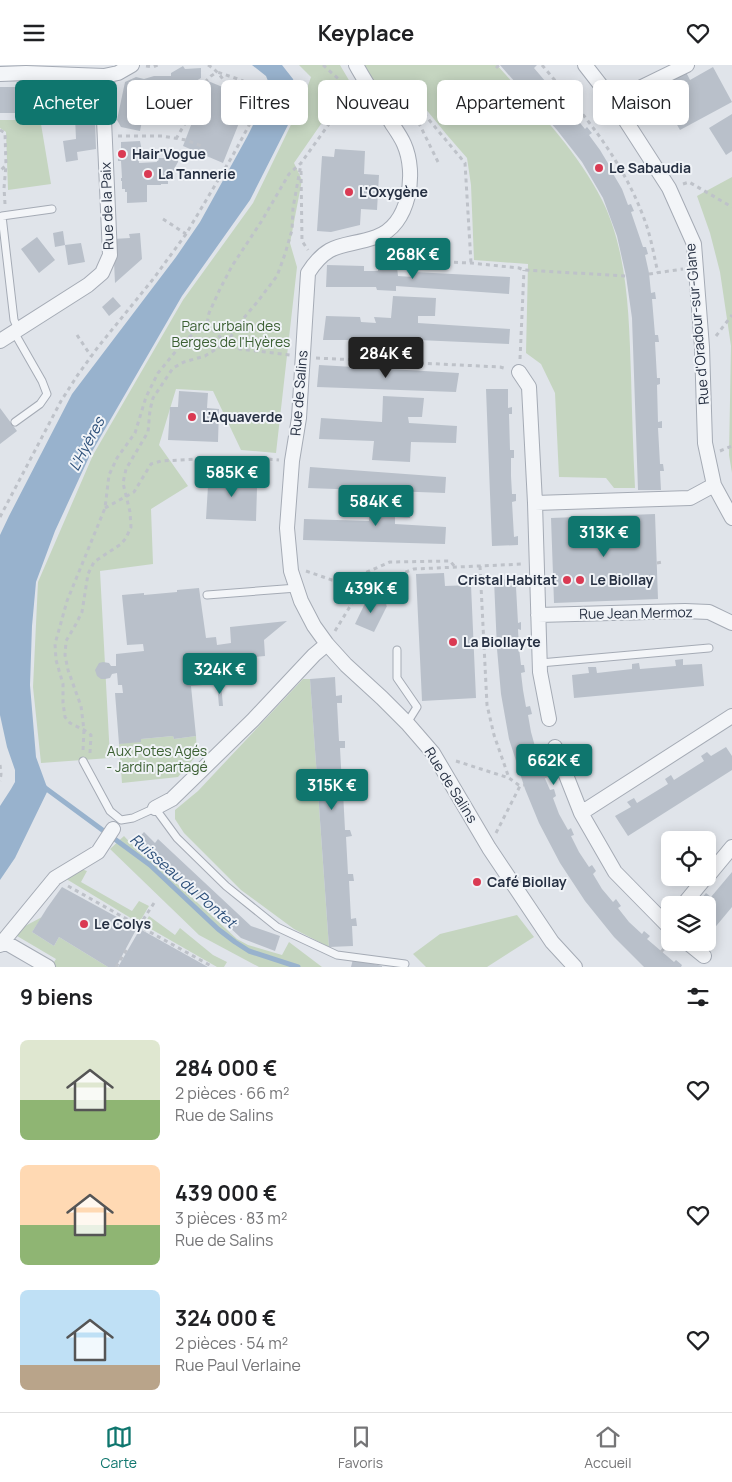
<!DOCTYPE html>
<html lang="fr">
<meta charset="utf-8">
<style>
:root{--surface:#fff;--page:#f2f2f2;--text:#202124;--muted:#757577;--line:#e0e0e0;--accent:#0f766e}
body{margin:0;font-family:Manrope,sans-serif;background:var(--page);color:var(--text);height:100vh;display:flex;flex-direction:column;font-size:19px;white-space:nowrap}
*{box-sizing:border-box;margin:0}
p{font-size:16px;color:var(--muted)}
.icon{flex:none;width:28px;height:28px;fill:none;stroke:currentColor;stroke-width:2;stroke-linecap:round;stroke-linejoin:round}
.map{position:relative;height:902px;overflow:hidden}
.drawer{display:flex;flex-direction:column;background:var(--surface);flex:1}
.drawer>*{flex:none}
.top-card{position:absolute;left:15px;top:15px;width:702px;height:45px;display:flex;gap:10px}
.buttons{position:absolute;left:661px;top:766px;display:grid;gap:10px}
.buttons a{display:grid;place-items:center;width:55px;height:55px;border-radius:8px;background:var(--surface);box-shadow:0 2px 12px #0003;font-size:25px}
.price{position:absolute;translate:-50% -42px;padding:0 11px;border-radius:5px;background:var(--accent);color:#fff;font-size:16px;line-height:32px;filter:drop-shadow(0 1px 2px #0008)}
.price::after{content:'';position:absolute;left:50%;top:30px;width:15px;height:11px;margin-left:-8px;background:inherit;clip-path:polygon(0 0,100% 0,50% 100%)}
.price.current{background:#222;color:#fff}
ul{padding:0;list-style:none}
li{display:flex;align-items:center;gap:15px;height:125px;padding:0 20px}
li span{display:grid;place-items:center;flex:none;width:140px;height:100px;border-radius:8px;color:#555}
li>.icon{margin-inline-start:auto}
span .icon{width:60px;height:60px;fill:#fffc;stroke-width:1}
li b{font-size:21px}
h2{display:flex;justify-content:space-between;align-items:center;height:60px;padding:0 20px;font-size:21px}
.tag{padding:0 18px;border-radius:8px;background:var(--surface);box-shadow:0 2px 12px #0003;font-size:18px;line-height:45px}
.tag.current{background:var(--accent);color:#fff}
header{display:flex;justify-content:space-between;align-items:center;height:65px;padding:0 20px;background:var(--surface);font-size:22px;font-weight:700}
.dock{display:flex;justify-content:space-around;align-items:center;height:70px;border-top:1px solid var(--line);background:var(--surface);font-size:14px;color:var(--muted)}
.dock a{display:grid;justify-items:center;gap:2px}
.dock .current{color:var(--accent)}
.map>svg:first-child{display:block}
.green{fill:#c5d5c0}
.water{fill:#98b2cd}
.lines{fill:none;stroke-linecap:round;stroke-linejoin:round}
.stream{stroke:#98b2cd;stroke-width:5}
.building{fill:#b9c0ca}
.lane-casing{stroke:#a5abb5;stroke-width:9}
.street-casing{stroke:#a5abb5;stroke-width:16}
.path{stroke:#bec2c9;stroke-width:3;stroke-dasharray:4 4;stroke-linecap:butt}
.lane{stroke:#f3f5f8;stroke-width:7}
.street{stroke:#f3f5f8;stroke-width:14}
.poi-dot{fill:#da3a53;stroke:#f0f3f7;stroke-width:2}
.labels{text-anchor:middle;stroke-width:4;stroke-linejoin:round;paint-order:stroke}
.poi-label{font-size:14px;font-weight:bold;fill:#273143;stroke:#f0f3f7;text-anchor:start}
.street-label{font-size:14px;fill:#273143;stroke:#f0f3f7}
.park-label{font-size:14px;fill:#3c6033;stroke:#f0f3f7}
.water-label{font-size:15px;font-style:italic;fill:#2d507a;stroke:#f0f3f7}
</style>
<header><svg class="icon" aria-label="menu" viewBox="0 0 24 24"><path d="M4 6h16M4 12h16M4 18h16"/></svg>Keyplace<svg class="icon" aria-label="heart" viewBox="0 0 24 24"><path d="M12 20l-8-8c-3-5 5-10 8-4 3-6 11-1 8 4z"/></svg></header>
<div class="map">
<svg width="732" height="902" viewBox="0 0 732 902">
<rect width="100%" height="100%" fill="#e0e4ea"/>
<path class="green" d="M299 0H340L350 17 294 98 302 115 290 178 297 202 276 388 241 385 213 326 176 324 159 380 188 421 151 444 153 499 100 506 110 693 41 698 33 622 38 517 93 390 183 235 253 138 302 37 311 12Z
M362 0H497C535 43 576 84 602 135 628 187 629 252 631 310 632 347 633 385 635 423H614L606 413 559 412 555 328 541 299 526 288 528 199 474 195 471 120 467 93 447 70 425 43 406 30H384L368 10Z
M0 55H18L19 58 41 59 51 119 8 125 6 67 0 63Z
M732 112V408L729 390 731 281 720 207 710 168 697 131Z
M303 614H310L329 882 294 864 241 825 184 768 175 754V745L198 726Z
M173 671 174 674 196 671 197 690 178 712 122 718 119 679 141 674Z
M124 771 138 786 150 794 237 874 248 880 282 890 289 877 322 902H259L199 870 110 784Z
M78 803 87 806 81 817 132 846 139 836 149 841 139 858 63 812Z
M517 850 534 872 487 902H426L413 889 440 869Z
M149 851 175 870 180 863 213 890 227 897 224 902H217L144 860Z
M42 852 32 867 54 881 59 872 108 902H56L52 900 56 894 12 868Z"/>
<path class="water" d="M252 0H282L293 14 299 33 289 58 250 135 182 231 90 390 55 466 36 517 32 561 30 620 36 692 48 725 15 793 0 815V741L11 724 15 717V705L7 682 0 650V470L9 451 72 329 176 192 200 157 247 72 260 46 268 24V16L266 11Z"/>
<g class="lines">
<path class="stream" d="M44 722 150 800 218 864 235 877 249 886 298 902"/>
</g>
<path class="building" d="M500 0H537L534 3 557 30 559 27 564 33 561 35 585 64 587 62 592 68 589 70 600 85 609 100 612 99 615 106 612 107 622 124 628 140 631 139 634 146 631 147 643 182H646L648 189 645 190 649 208 651 228 655 227 656 234H652L655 270H658L659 277H655L657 313H660V319L657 320 658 357 662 356V363H658L660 399H663L664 406H660L661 425H638L632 253 626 211 617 171 603 133 582 97 557 65Z
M183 1 185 4 201 3V13L196 16V26L189 27V30L157 32V30H153L147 57 142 56 140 66 121 62 117 55 125 17 136 12 144 14 154 11H171V8Z
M713 2 732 37 680 65 676 58 673 59 662 39 664 38 654 20 685 5 690 15Z
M208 16 249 33 223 98 183 81Z
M0 22H63L64 47 36 50V48H0Z
M94 28 96 84 77 87 78 95 66 97 63 76 76 74 74 30Z
M732 49V86L726 90 709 63Z
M140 76 142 86 138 88 139 98 157 97 156 93H164L168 91 170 93 178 92V97L174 104 175 114H168V119H161V120H147V137L127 138V127H125V124H122V116H121V113H122L121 96H118V84H121V77Z
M335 84 365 86 364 109 379 110 377 145 361 144 360 160 331 167 317 166 322 91 334 92Z
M63 166 65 180 55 182 53 168Z
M140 168 142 194 115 218 113 174 130 173 129 169Z
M37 172 55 195 39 208 21 184Z
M81 178 85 197 68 200 65 180Z
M327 200 364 201V206H378V202H397L398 211 414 212V207L510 212 509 229 396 221V226L377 225 376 222H326Z
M393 231 436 233 435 251H418V258L510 264 509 279 418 275V295L383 294V279L375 278V275H323L326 251 360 252 361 257 376 258 374 252 391 253Z
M113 232 121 241 109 251 102 242Z
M319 300 459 308 456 327 317 322Z
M486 324H508V343L512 342V349H509L510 385H514V393H511V411L512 429H516V436L512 437 514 472 518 471V480L492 481Z
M179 326 208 328 207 343 219 344 218 377 168 375 170 342H178Z
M383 331 424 333 422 352H408L409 358 457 361 456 378 411 377 410 397 372 395 374 376 319 374 321 353 382 357Z
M0 343 17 366 0 379Z
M310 402 446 412 445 428 308 423Z
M217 405 246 407 245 423H257L256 456 206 454 208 421H216Z
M369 432 411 435 410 453 395 452V459L446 462 445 479 303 475 304 454 369 456Z
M655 449 658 534 554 538 551 453Z
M444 508 445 521 471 520 476 633 422 636 416 509Z
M515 514H519V521L516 522 518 558 521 557V565L518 564 519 583 521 600H524L525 607 521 608 523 625 526 642 530 641 532 649 528 650 531 667 536 685 540 683 542 691 538 692 543 709 550 725 554 724 556 731 553 733 559 749 568 765 571 763 574 770 571 771 579 787 589 802 592 800 596 806 593 809 602 824 613 837 616 834 621 841 618 843 629 857 642 869 644 866 650 871 647 874 674 897 676 895 682 900 681 902H644L614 872 585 836 560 798 539 758 525 724 509 674 501 629 497 584 494 515Z
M199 523 206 573 216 572 217 580 231 578 230 562 287 556 264 575 265 591 253 592 254 607 202 612 203 620 191 621 196 671 174 674 173 671 141 674V677L119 679 115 628H123L122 620H118L117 608 112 609 110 613 105 614H101L97 611 95 605 99 598 103 597 109 598 111 601H116V589L144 586 143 579 127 580 122 530 144 528V530L177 527V525Z
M368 532 382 538 383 534 388 537 386 540 387 541 374 567 355 559Z
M683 594V600L702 599 704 621 574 633 572 610 589 608 588 602H596L597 608 632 604V599L639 598 640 604 676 601 675 595Z
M335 612 336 631 342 630V638H337L339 676H345V683H340L342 720H348V727H343L345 765H350L352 771 346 772 348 809H353L354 816H349L351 854 356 853 357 861H352L353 881 329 882 310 614Z
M221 618 223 641H219L217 619Z
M726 682 732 691V705L628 771 615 751 631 742 627 737 634 733 637 738 668 719 665 714 671 710 674 715 704 696 701 691 707 687 711 691Z
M144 767 155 778 158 774 251 861 280 871 275 886 241 873 148 785 145 789 134 778Z
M732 807V842L712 866 708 863V840H704L706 838 701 834 706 828 711 832Z
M62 822 137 863 116 902H108L59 872 54 881 32 867 47 843Z
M140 864 208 902H118Z
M353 894 382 901V902H351Z"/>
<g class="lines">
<g class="lane-casing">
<path id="lane" d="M18 264 14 255 2 151 52 144
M14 267 42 316 47 329 40 339 15 357
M207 530 297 523
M397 585V613L417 642 407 658
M540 598 709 583
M83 696 110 746 121 755 133 753 155 743 177 773 226 821 277 862 337 890 405 899"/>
</g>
<g class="street-casing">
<path id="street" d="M356 0C367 20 380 39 392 59 396 65 401 72 404 79 417 108 410 160 376 172 344 183 329 175 308 208L299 353 292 396 287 463 291 506 301 536 314 561 327 579 346 600 382 633 407 658 433 688 489 783 552 877 575 902
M585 0 613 36 669 123 694 179 702 282 705 378 714 420 732 453
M0 9 26 8 104 11 118 8 132 0
M613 36 687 0
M0 276 88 220 102 208 110 190 104 55V11
M519 307 529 322 535 438 540 607 549 654
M535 438 690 433 714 420
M538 550 685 546 709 547 732 558
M555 682 581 748 615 807 670 863
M155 743 172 734 253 655 314 590 327 579
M581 748 732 651
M708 811 732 782
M683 840 706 812
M3 876 48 902
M688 878 704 891
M0 880 55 813 98 787 113 764"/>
</g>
<path class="path" d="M208 0C218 6 224 15 229 24
M323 0 353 27
M542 0C584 50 622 93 645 156 651 172 654 191 658 208
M146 1 153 2 158 0
M496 3 499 0
M0 65 5 68 6 100 0 106
M118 71H162L186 75 204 82
M176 74 201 31 206 16 211 11 217 7
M438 97 410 40V35L415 38 465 98 471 198
M301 106 302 176 308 185
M683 119 689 117 732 142
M5 139 4 123 6 100
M163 154 186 169
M422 196 471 198 519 203 524 205 626 211
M649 209 683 204
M207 259 226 278 240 284 290 290
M77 270 91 291
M716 271 732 250
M316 293 500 302 507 304
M520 294 524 205
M720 386 732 381
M105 443 134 427 151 399 161 396C200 394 239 391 279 395
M0 452 61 336 77 311 98 282 154 213 186 169 233 90 254 51 261 34 257 23 241 15 217 7
M657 498 663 497
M480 501 487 640 494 670 509 713
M306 506 332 515 344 517 390 497 450 496 456 503
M335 566 357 530 369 522 386 514 414 504 523 499
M83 685 84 665 81 641 68 605 65 590 66 576 76 559 82 547 88 509 94 497 121 479 126 473 131 462 130 447 123 418 126 404 148 367 150 345 153 333 173 303 184 297 205 291 226 278 243 254 258 236 277 211 285 189 292 165 293 143 301 99
M90 688 91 670 84 665 70 658 65 652 63 638V619L56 595 55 579 67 536 105 443 109 410 117 393 135 368 146 332 158 308 185 275 207 259 209 248 220 224 232 201 261 157 289 109 301 98 354 24
M456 696 509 713 520 721
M0 700 1 709 0 716
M544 712 551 709
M496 768 520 721 524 720
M68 821 139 861
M154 838 139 861 213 902
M661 887 670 877
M116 902 127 884"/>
<use href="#lane" class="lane"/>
<use href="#street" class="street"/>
</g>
<g class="poi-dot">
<circle cx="122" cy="89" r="5"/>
<circle cx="599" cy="103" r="5"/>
<circle cx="148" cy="109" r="5"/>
<circle cx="349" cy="127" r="5"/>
<circle cx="192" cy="352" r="5"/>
<circle cx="567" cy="515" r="5"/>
<circle cx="580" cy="515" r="5"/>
<circle cx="453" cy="577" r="5"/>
<circle cx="477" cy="817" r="5"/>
<circle cx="84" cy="859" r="5"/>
</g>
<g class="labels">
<g class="poi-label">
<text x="132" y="94">Hair'Vogue</text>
<text x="609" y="108">Le Sabaudia</text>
<text x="158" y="114">La Tannerie</text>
<text x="359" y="132">L'Oxygène</text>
<text x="202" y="357">L'Aquaverde</text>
<text x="557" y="520" text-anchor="end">Cristal Habitat</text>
<text x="590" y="520">Le Biollay</text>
<text x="463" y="582">La Biollayte</text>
<text x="487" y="822">Café Biollay</text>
<text x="94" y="864">Le Colys</text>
</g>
<g class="street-label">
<text transform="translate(107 141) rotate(-92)" y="5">Rue de la Paix</text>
<text transform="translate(697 259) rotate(-95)" y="5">Rue d'Oradour-sur-Glane</text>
<text transform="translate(299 328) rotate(-85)" y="5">Rue de Salins</text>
<text transform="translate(636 548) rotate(-1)" y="5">Rue Jean Mermoz</text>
<text transform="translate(451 720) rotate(58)" y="5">Rue de Salins</text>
</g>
<g class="park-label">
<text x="231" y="266">Parc urbain des<tspan x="231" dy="16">Berges de l'Hyères</tspan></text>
<text x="157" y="691">Aux Potes Agés<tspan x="157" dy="16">- Jardin partagé</tspan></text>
</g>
<g class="water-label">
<text transform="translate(87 379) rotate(-62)" y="5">L'Hyères</text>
<text transform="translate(183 816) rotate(41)" y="5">Ruisseau du Pontet</text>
</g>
</g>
</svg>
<div class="buttons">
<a><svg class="icon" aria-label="locate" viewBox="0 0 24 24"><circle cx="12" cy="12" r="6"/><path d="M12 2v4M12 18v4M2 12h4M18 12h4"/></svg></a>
<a><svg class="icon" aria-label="layers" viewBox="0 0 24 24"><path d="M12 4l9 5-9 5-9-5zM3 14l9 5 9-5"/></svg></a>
</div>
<b class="price" style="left:413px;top:215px">268K €</b>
<b class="price current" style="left:386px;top:314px">284K €</b>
<b class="price" style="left:232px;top:433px">585K €</b>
<b class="price" style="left:376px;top:462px">584K €</b>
<b class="price" style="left:604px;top:493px">313K €</b>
<b class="price" style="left:371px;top:549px">439K €</b>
<b class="price" style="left:220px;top:630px">324K €</b>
<b class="price" style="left:554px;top:721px">662K €</b>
<b class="price" style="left:332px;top:746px">315K €</b>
<div class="top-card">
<a class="tag current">Acheter</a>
<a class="tag">Louer</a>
<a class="tag">Filtres</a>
<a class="tag">Nouveau</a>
<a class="tag">Appartement</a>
<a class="tag">Maison</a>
</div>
</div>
<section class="drawer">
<h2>9 biens<svg class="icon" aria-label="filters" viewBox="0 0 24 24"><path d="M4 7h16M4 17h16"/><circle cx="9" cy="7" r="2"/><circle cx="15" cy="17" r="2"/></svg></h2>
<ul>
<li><span style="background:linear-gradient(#dfe7d0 60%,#8fb573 0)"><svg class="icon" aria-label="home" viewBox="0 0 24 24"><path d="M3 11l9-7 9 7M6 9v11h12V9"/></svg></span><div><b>284 000 €</b><p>2 pièces · 66 m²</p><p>Rue de Salins</p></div><svg class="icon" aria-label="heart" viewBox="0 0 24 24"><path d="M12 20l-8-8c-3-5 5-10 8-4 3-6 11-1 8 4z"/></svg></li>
<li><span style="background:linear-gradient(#ffd9b3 60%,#8fb573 0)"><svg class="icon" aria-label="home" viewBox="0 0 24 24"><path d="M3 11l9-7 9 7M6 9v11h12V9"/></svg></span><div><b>439 000 €</b><p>3 pièces · 83 m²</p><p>Rue de Salins</p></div><svg class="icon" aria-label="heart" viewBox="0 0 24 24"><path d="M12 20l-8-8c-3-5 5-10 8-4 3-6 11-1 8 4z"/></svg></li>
<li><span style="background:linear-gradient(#bfe0f5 75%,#b9a48a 0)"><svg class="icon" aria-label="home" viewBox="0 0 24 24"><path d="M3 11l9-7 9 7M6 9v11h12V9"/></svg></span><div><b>324 000 €</b><p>2 pièces · 54 m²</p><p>Rue Paul Verlaine</p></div><svg class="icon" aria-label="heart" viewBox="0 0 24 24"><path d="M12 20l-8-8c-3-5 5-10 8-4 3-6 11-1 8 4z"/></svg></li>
</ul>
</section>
<nav class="dock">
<a class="current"><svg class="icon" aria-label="map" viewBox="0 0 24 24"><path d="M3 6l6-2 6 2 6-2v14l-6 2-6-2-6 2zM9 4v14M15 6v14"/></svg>Carte</a>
<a><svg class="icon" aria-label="saved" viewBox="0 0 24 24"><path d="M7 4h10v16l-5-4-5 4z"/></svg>Favoris</a>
<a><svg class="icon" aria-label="home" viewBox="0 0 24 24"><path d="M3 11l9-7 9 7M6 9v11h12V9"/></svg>Accueil</a>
</nav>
